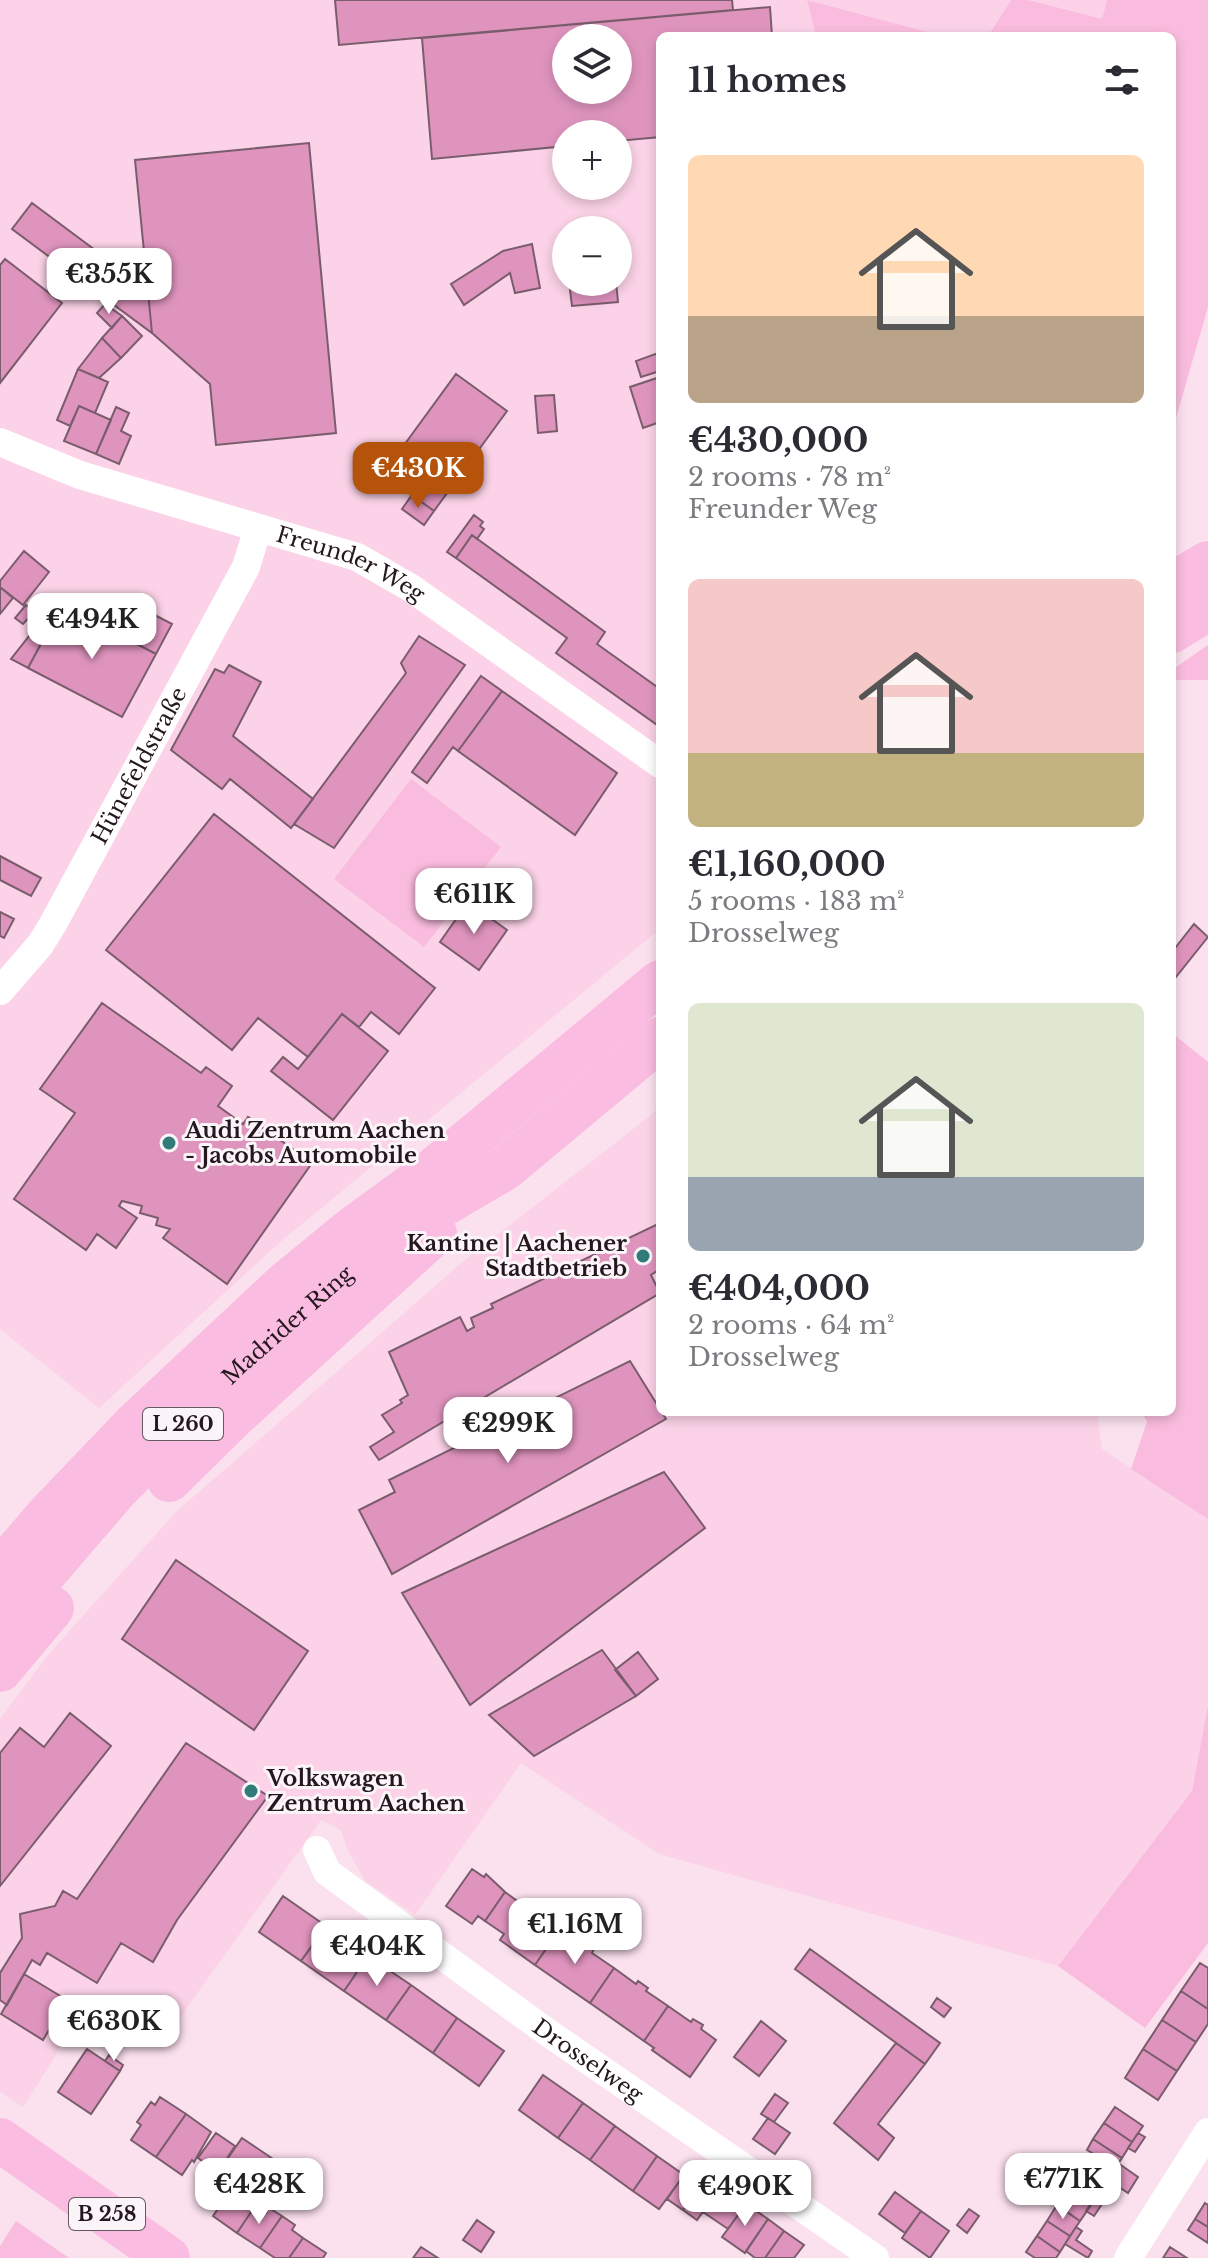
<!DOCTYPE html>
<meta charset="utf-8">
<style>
:root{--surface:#fff;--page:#f7f7f7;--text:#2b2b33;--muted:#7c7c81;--accent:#b45309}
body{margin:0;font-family:"Libre Baskerville",serif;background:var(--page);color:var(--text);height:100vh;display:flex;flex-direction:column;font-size:30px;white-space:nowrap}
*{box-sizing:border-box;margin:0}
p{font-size:26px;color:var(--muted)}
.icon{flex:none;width:44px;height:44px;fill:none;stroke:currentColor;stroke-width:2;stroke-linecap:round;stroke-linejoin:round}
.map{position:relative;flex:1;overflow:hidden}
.sheet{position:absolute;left:656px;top:32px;width:520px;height:1384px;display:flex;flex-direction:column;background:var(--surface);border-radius:12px;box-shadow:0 4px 12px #0003}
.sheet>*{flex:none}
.tools{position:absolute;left:552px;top:24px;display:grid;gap:16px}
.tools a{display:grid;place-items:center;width:80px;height:80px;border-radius:50%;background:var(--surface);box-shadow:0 4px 12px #0003;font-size:40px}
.price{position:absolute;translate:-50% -68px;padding:0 18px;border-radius:16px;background:#fff;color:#222;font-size:26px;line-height:52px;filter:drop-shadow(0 2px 4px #0008)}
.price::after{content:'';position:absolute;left:50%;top:48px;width:24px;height:18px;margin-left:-12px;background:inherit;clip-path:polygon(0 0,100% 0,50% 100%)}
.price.on{background:var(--accent);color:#fff}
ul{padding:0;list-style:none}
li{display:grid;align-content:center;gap:16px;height:424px;padding:0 32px}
li span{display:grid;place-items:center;height:248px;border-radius:12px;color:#555}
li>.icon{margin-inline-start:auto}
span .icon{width:144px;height:144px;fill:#fffc;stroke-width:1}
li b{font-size:34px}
h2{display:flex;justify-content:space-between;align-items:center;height:96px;padding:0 32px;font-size:34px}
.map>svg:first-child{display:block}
.built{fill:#fbd2e7;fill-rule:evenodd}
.green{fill:#fabcde}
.building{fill:#df94be;stroke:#7a5d6c;stroke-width:2;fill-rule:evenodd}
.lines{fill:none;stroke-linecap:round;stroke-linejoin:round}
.street{stroke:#fff;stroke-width:28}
.primary{stroke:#fabce0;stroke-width:44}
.poi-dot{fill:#327b7b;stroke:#fbf4f8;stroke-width:3}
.labels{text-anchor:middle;stroke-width:6;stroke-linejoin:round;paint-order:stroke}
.shield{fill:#fbf4f8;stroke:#645a5f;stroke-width:2}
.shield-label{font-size:20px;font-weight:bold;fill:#24181e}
.street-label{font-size:22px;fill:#24181e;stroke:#fbf4f8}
.poi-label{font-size:22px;font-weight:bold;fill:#24181e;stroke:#fbf4f8;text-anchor:start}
</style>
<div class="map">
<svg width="1208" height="2258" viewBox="0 0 1208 2258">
<rect width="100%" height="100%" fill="#fbe0ee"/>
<path class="built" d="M0 0H1011L988 36H943L807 0 816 36H660V929L279 1243 99 1408 0 1329ZM566 38H618V90H566ZM566 134H618V186H566ZM566 230H618V282H566Z
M1028 0H1107L1102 20Z
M660 1108V1412H1097L1102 1449 1208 1519V1705L1192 1791 1058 1966 659 1854 521 1763 415 1915 365 1881 347 1849 341 1830 321 1820 161 2044 94 1995 23 2107 0 2092V1719L47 1656 176 1512 465 1260Z"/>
<path class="green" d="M807 0 943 36H816Z
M1011 0H1028L1102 19 1107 0H1208V307L1172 432V36H988Z
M1208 645V680H1172V670Z
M411 779 501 847 424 947 334 879Z
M1172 1033 1208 1062V1519L1131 1469 1147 1422 1142 1412H1172Z
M1208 1705V1943L1145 2028 1058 1966 1192 1791Z
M16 2221 69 2258H0V2246Z"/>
<path class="building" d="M335 0H732L733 10 339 45Z
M770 7 772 36H660V137L618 141V134H566V146L432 159 422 38ZM566 38H618V90H566Z
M309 143 336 433 216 445 210 384 152 333 135 160Z
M32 203 99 253 79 279 12 229Z
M532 244 540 288 515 293 510 273 464 305 451 284 503 251Z
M99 253 136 283 147 282 152 333 79 279Z
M5 259 62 303 0 383V265Z
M145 264 147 282 136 283 132 279 131 265Z
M569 282H616L618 302 572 306Z
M105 304 122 316 112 328 97 313Z
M122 316 142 336 121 358 102 338Z
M102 338 121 358 99 378 78 369Z
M658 353 660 371 641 377 636 361Z
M78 369 108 382 95 413 79 406 70 426 57 420Z
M456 374 507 411 434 511 383 474Z
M660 377V422L643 428 630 387Z
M554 395 557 431 538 433 535 396Z
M79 406 111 420 96 454 64 441Z
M116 407 129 413 121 431 131 436 119 464 96 454Z
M412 495 434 511 424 525 402 509Z
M474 515 483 522 480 526 484 529 477 539 472 535 456 558 447 552Z
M472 535 605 632 597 644 660 689V727L556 653 567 638 456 558Z
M24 551 49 572 23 605 0 587V581Z
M0 587 13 598 0 614Z
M60 597 64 600 28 668 11 659Z
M126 600 172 624 156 654 110 630Z
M26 605 34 612 23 624 15 618Z
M62 605 156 654 122 717 28 668Z
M419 636 465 665 334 848 294 824 406 673 401 663Z
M229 665 261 682 233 736 313 799 291 828 230 779 222 789 171 750 215 669 224 673Z
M481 676 502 691 458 751 453 747 427 783 412 772Z
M502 691 617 773 575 835 458 751Z
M214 814 435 988 399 1034 371 1012 359 1027 342 1014 308 1057 258 1018 232 1050 106 950Z
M0 856 41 878 31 896 0 880Z
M468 902 507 930 479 970 440 942Z
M0 912 14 919 4 938 0 936Z
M1194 924 1208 937 1172 982V952Z
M102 1003 201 1073 206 1067 232 1086 218 1106 243 1124 248 1117 312 1163 227 1284 163 1238 170 1229 156 1225 158 1218 140 1213 142 1206 122 1201 119 1206 137 1218 116 1248 97 1234 86 1250 14 1199 75 1113 40 1089Z
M342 1014 388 1051 333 1120 271 1071 283 1057 298 1069Z
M660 1223V1269L651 1275 660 1293 379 1460 370 1447 394 1432 382 1415 402 1403 400 1400 408 1395 389 1352 460 1317 467 1331 474 1327 471 1318 493 1308 491 1304Z
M630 1361 666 1419 392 1574 359 1510 395 1492 389 1480Z
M664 1472 705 1528 470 1705 402 1593Z
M176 1560 308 1651 254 1730 122 1639Z
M602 1650 636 1696 534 1756 489 1715Z
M638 1652 658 1679 636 1696 615 1670Z
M70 1713 111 1746 0 1886V1753L20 1728 44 1747Z
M186 1743 268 1796 177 1920 153 1962 121 1943 97 1983 47 1953 40 1965 32 1960 7 2005 0 2000V1973L22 1938 20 1914 55 1906 63 1891 77 1899Z
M472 1869 484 1877 486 1874 505 1892 485 1921 478 1916 472 1924 446 1906Z
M505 1892 527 1908 529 1905 539 1912 537 1915 559 1930 535 1965 500 1940 504 1934 485 1921Z
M283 1896 326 1926 301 1961 259 1932Z
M326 1926 368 1956 344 1991 301 1961Z
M559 1930 581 1946 584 1943 594 1949 592 1953 614 1968 590 2003 535 1965Z
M810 1949 940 2043 925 2064 795 1969Z
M368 1956 411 1985 386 2020 344 1991Z
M1200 1963 1208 1968V2009L1181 1991Z
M614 1968 636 1984 638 1981 648 1988 646 1991 668 2006 644 2041 590 2003Z
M24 1974 67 2000 43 2040 1 2014Z
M411 1985 457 2018 433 2053 386 2020Z
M1181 1991 1208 2009V2024L1196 2042 1162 2020Z
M937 1998 951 2008 944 2017 931 2007Z
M668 2006 691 2022 693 2019 703 2025 701 2029 716 2040 690 2077 652 2050 654 2048 644 2041Z
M457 2018 504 2051 479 2086 433 2053Z
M1162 2020 1196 2042 1177 2071 1143 2049Z
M761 2021 786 2041 759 2076 734 2057Z
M896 2043 925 2064 878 2124 894 2138 878 2160 834 2123Z
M87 2049 120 2071 91 2114 58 2092Z
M1143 2049 1177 2071 1158 2100 1125 2078Z
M109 2055 123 2065 120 2071 105 2061Z
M543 2075 583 2103 558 2138 519 2110Z
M775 2094 788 2103 774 2122 761 2114Z
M160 2097 186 2114 156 2157 131 2140 141 2125 137 2122 151 2102 155 2105Z
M583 2103 615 2126 590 2160 558 2138Z
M1115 2107 1143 2126 1132 2142 1104 2123Z
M186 2114 211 2132 194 2162 192 2160 182 2175 156 2157Z
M768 2118 790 2133 775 2154 753 2139Z
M1104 2123 1132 2142 1122 2158 1093 2139Z
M615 2126 657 2156 633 2191 590 2160Z
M216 2133 235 2146 218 2172 198 2158Z
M1138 2133 1145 2137 1135 2152 1128 2148Z
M242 2138 276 2161 248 2201 214 2178Z
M1093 2139 1122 2158 1112 2173 1089 2158 1092 2153 1087 2150Z
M657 2156 684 2175 659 2209 633 2191Z
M1089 2158 1112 2173 1101 2189 1078 2174Z
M1118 2163 1138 2177 1128 2193 1113 2183 1108 2189 1103 2186Z
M691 2165 707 2176 683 2210 667 2199Z
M1078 2174 1101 2189 1091 2205 1068 2190Z
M707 2176 721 2186 697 2220 683 2210Z
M721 2186 746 2204 728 2229 703 2212Z
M231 2190 255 2206 237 2233 213 2216Z
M1068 2190 1091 2205 1080 2221 1057 2205Z
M895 2192 921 2211 905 2233 879 2214Z
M1096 2196 1104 2201 1094 2216 1086 2211Z
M1205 2203 1208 2205V2227L1195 2219Z
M746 2204 768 2219 745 2253 722 2237Z
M1057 2205 1080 2221 1070 2236 1047 2221Z
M255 2206 266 2213 269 2208 282 2216 260 2248 237 2233Z
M969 2209 979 2216 967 2233 957 2225Z
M921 2211 949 2231 930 2258 902 2238Z
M282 2216 295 2225 292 2230 303 2238 289 2258H275L260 2248Z
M768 2219 784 2231 765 2258H755L746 2251Z
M1195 2219 1208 2227V2243L1188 2230Z
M477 2220 494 2232 481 2252 463 2240Z
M1047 2221 1070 2236 1060 2252 1037 2236Z
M1076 2227 1082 2231 1076 2240 1092 2251 1088 2258 1065 2244Z
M784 2231 804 2245 794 2258H765Z
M1037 2236 1060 2252 1056 2258H1035L1026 2252Z
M303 2238 326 2253 323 2258H289Z
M421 2247 438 2258H413Z
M1170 2247 1187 2258H1163Z"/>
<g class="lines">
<g class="street">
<path id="s1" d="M0 442 80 475 357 557 411 588 660 764"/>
<path id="s2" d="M0 991 40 945 53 924 246 567 258 528"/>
<path id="s3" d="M317 1850 327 1872 547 2032 875 2258"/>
<path d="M1128 2258 1208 2132"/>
</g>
<g class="primary">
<path d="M1172 584 1208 563"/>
<path d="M1172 631 1208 609"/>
<path d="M420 1190 437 1167 660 982"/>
<path d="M169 1480 232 1418 435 1233"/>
<path d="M0 1571 46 1517 136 1423 285 1284 352 1229 437 1167"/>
<path id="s4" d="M0 1625 117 1489 236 1370 383 1240 504 1169 660 1039"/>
<path d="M0 1670 52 1608"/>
<path d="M0 2140 168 2258"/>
</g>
</g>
<g class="poi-dot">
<circle cx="169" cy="1143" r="8"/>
<circle cx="643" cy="1256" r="8"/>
<circle cx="251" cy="1791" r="8"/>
</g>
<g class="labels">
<g class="shield">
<rect x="143" y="1408" width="80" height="32" rx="6"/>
<rect x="69" y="2198" width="76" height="32" rx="6"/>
</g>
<g class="shield-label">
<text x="183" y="1431">L 260</text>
<text x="107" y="2221">B 258</text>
</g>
<g class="street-label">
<text dy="8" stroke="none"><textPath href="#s1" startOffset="372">Freunder Weg</textPath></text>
<text dy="8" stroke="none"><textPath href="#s2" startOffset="266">Hünefeldstraße</textPath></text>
<text dy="8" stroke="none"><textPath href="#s4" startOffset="416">Madrider Ring</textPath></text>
<text dy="8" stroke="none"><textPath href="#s3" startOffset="346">Drosselweg</textPath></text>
</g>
<g class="poi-label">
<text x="185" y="1138">Audi Zentrum Aachen<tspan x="185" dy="25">- Jacobs Automobile</tspan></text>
<text x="627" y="1251" text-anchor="end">Kantine | Aachener<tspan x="627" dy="25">Stadtbetrieb</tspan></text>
<text x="267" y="1786">Volkswagen<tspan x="267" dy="25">Zentrum Aachen</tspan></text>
</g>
</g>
</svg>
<div class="tools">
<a><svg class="icon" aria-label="layers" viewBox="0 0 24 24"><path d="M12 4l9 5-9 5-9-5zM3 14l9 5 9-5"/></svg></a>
<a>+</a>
<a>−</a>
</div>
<b class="price" style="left:109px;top:316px">€355K</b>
<b class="price on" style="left:418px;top:510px">€430K</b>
<b class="price" style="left:92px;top:661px">€494K</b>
<b class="price" style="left:474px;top:936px">€611K</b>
<b class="price" style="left:508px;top:1465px">€299K</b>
<b class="price" style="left:575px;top:1966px">€1.16M</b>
<b class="price" style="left:377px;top:1988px">€404K</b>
<b class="price" style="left:114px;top:2063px">€630K</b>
<b class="price" style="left:1063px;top:2221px">€771K</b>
<b class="price" style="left:259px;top:2226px">€428K</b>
<b class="price" style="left:745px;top:2228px">€490K</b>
<section class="sheet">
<h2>11 homes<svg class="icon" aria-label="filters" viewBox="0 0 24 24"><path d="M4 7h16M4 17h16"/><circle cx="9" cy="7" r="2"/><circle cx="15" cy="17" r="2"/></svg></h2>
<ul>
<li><span style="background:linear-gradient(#ffd9b3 65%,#b9a48a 0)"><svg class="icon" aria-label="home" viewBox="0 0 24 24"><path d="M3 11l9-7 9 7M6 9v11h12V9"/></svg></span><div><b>€430,000</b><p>2 rooms · 78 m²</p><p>Freunder Weg</p></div></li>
<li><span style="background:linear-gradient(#f6c9c9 70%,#c2b280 0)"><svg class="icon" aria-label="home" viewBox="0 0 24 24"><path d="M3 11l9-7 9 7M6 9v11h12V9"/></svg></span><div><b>€1,160,000</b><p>5 rooms · 183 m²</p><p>Drosselweg</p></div></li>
<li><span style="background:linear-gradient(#dfe7d0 70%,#9aa5b1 0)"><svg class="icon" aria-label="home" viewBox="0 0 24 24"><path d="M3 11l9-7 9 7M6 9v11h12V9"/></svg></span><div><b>€404,000</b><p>2 rooms · 64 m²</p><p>Drosselweg</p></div></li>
</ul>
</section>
</div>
